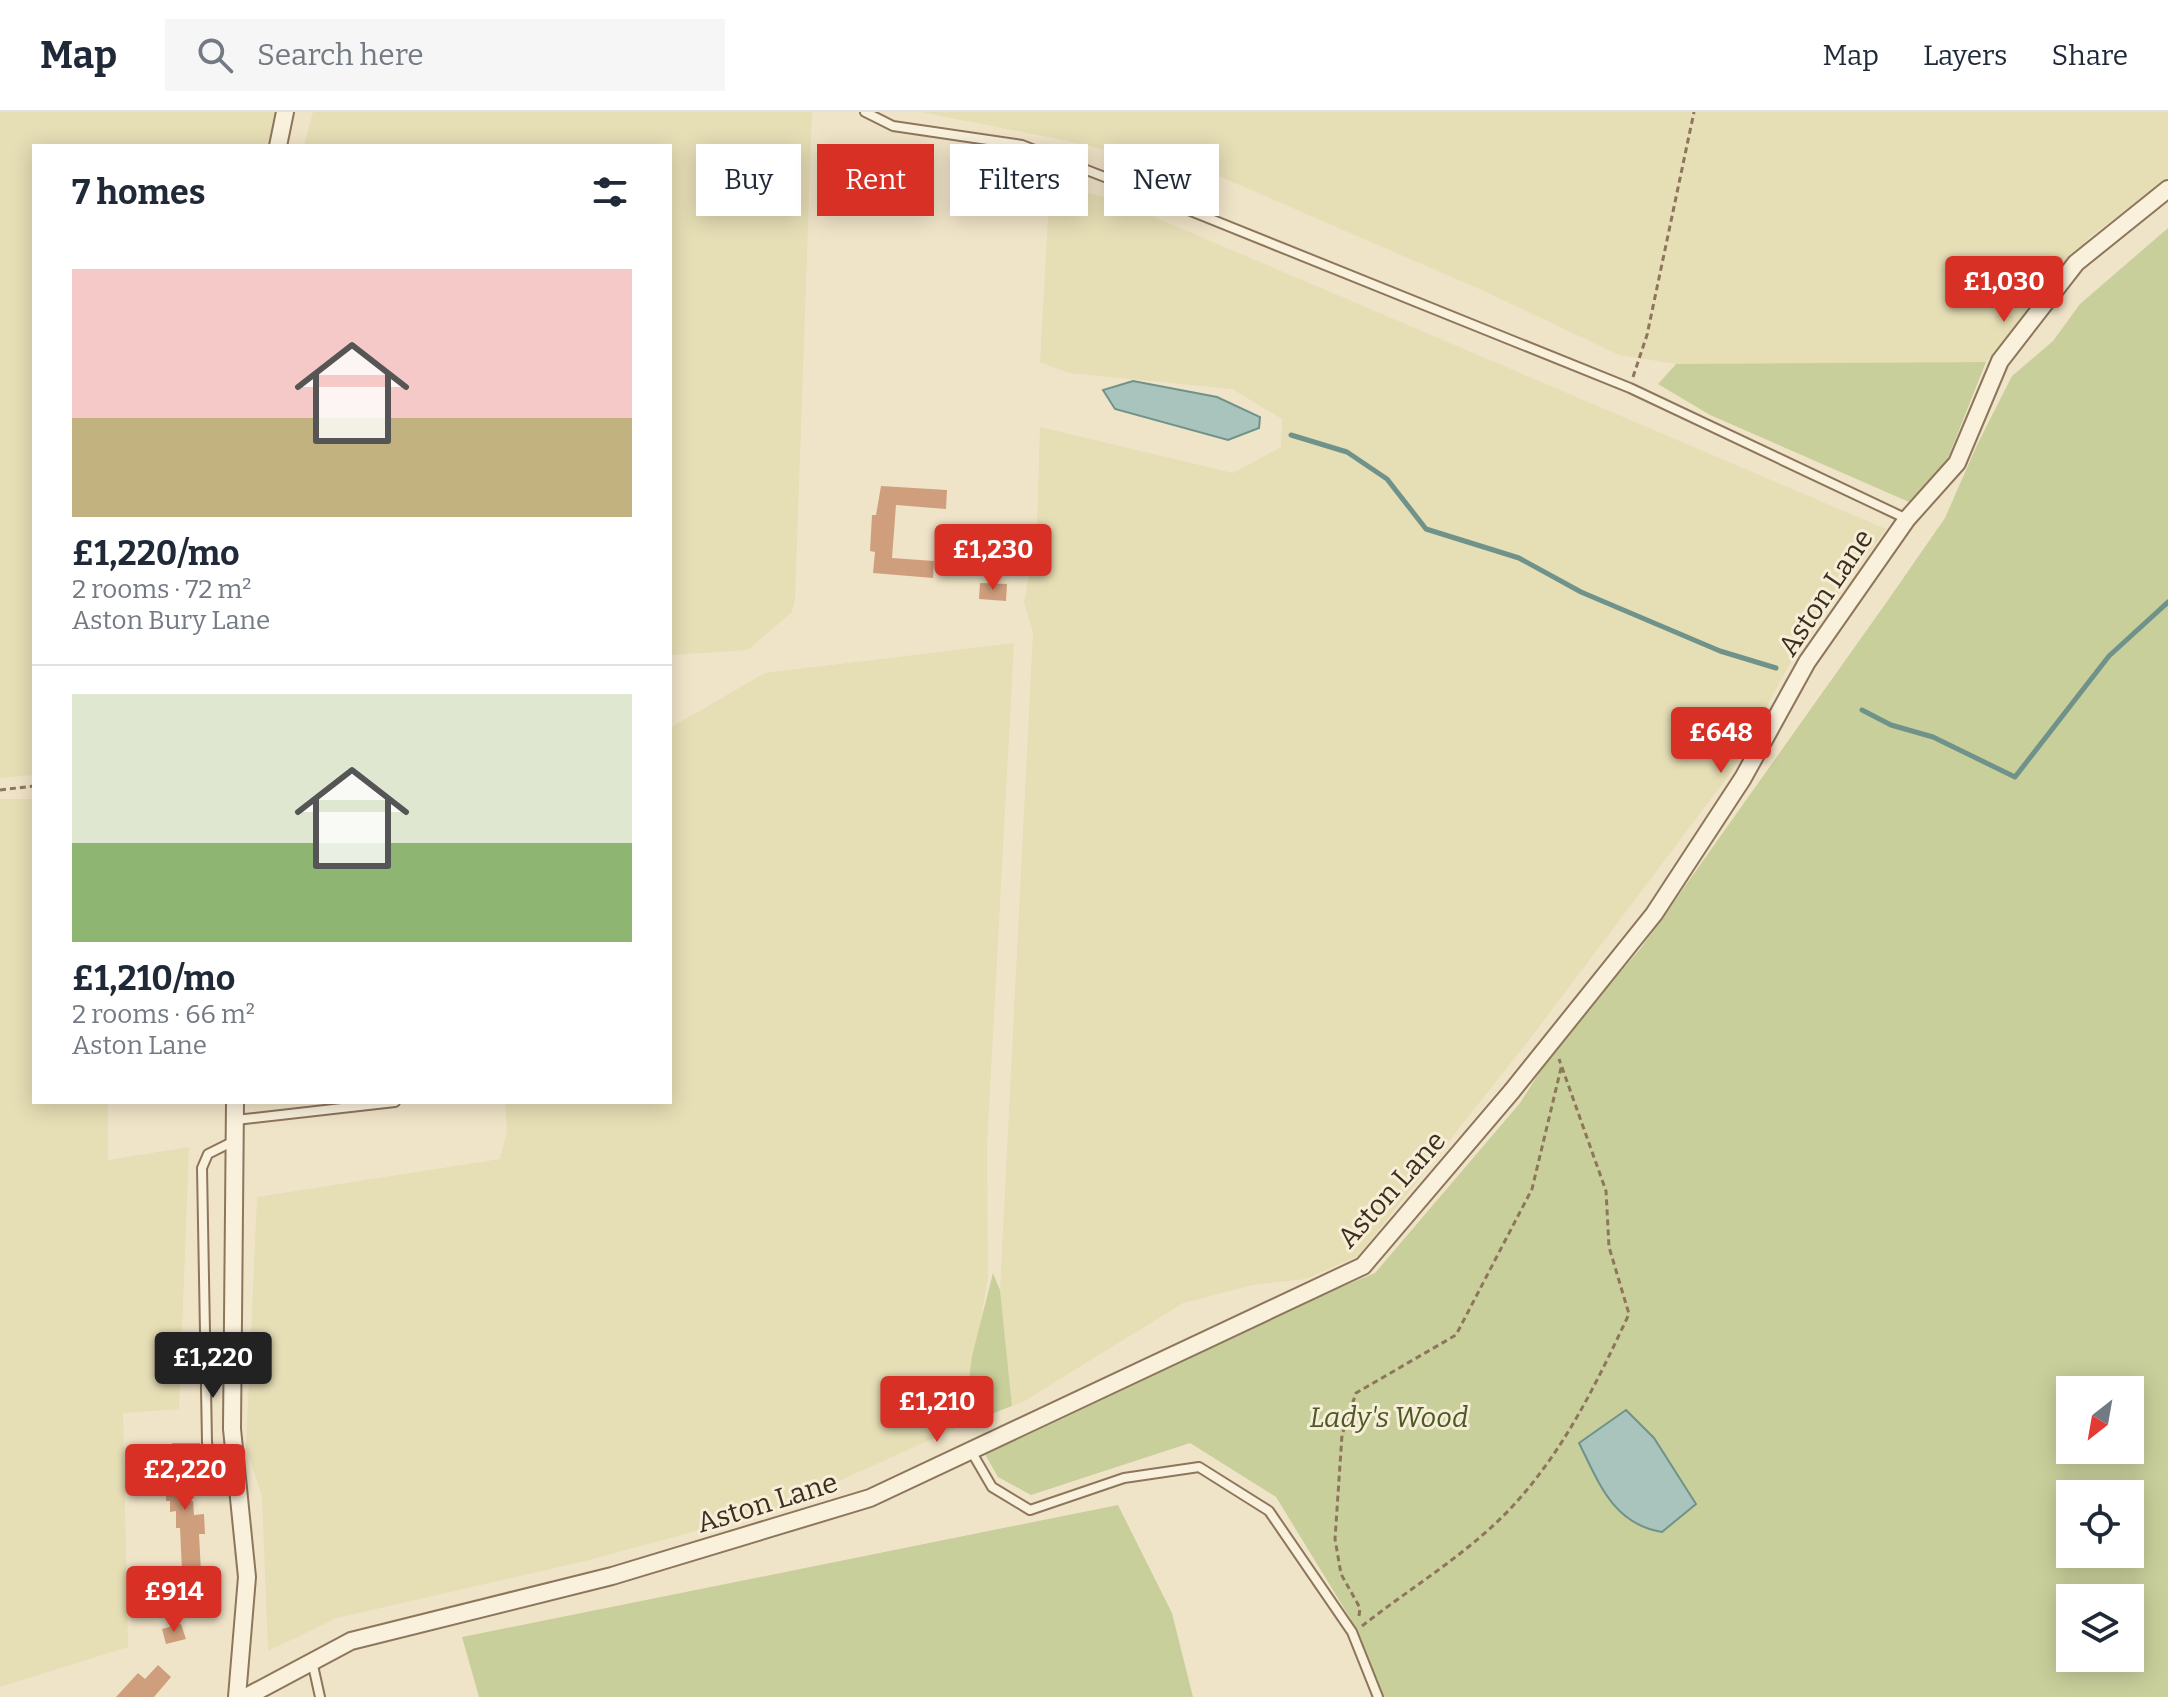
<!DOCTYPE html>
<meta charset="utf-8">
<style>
:root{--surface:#fff;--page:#f6f6f7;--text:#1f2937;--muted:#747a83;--line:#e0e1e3;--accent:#d93025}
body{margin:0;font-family:Bitter,serif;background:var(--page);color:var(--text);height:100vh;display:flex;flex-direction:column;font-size:30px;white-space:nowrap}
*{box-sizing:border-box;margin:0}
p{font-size:26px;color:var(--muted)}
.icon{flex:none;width:44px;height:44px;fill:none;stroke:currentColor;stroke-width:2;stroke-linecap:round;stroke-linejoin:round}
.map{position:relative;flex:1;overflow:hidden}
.sheet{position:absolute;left:32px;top:32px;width:640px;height:960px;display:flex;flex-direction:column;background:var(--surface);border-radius:0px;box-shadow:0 4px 20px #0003}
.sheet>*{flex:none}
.guide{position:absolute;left:696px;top:32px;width:760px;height:72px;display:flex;gap:16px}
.needle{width:52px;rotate:211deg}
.buttons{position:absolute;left:2056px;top:1264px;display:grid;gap:16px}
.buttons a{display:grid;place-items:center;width:88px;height:88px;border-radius:0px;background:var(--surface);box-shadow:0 4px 20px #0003;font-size:40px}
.price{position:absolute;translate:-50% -68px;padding:0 18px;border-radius:8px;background:var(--accent);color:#fff;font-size:26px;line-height:52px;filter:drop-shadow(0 2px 4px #0008)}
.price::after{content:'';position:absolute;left:50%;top:48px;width:24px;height:18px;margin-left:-12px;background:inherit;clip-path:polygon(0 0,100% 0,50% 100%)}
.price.active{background:#222;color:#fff}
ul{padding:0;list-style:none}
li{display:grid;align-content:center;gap:16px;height:424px;padding:0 40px}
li+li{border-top:2px solid var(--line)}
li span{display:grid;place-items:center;height:248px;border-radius:0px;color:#555}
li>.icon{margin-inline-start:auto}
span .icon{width:144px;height:144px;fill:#fffc;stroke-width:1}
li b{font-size:34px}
h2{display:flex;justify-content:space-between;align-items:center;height:96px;padding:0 40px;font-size:34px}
.chip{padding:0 28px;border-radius:0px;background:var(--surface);box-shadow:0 4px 20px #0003;font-size:28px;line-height:72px}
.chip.active{background:var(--accent);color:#fff}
header{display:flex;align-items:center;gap:48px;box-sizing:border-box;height:112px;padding:0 40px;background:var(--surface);border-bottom:2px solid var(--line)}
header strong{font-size:38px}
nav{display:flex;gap:44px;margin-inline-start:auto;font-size:28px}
.search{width:560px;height:72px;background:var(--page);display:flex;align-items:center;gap:20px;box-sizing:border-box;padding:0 28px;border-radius:0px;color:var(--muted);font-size:30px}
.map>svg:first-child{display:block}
.farmland{fill:#e6deb5}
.green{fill:#c9cf9b;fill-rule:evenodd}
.water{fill:#a9c4bc;stroke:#6f938a;stroke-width:2}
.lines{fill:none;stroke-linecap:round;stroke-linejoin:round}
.stream{stroke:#6f938a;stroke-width:5}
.building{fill:#cf9f7d}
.lane-casing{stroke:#8d765c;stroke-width:12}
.street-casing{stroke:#8d765c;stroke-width:20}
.path{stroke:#8d765c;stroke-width:3;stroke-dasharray:6 4;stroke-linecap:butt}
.lane{stroke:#faf1dc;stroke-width:8}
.street{stroke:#faf1dc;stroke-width:16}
.labels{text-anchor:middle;stroke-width:6;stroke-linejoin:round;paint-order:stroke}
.street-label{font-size:28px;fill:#3d2e20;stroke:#f7eed8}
.park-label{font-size:28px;font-style:italic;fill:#4d5a26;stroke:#f7eed8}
</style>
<header>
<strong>Map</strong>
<div class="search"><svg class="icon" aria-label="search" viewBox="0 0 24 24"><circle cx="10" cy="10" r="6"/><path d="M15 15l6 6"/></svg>Search here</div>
<nav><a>Map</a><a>Layers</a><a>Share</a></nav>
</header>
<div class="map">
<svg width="2168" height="1585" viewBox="0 0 2168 1585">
<rect width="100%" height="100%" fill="#f0e4c8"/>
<path class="farmland" d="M0 0H275L268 34H34V663L0 666Z
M313 0H812L795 487 792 500 748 538 670 543V34H304Z
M921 0H2168V66L2090 125 1986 250 1676 252 1619 243 1484 179 1221 65 1063 28Z
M1058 73 1112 87 1886 417 1797 538 1732 659 1533 923 1358 1144 1306 1167 1253 1173 1183 1191 1023 1290 1012 1294 1000 1178 1033 520 1024 491 1037 413 1040 315 1233 361 1281 335 1282 307 1232 277 1069 261 1040 250 1049 86Z
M1014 531 987 1034 988 1165 963 1313 774 1398 585 1449 337 1506 268 1539 262 1384 246 1336 257 1085 500 1047 507 1019 505 990H670V616L765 561Z
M0 687H34V990H108V1048L189 1035 179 1297 123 1301 128 1535 0 1575Z"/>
<path class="green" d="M2168 116V1585H1381L1350 1506 1276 1385 1190 1331 1031 1383 998 1365 983 1339 1230 1221 1375 1161 1520 991 1554 937 1641 836 1886 491 1945 406 1977 333 2012 264 2053 229 2080 192ZM2070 1278H2130V1338H2070ZM2070 1382H2130V1442H2070ZM2070 1486H2130V1546H2070Z
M1986 250 1946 351 1909 390 1710 303 1658 272 1676 252Z
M993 1161 1000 1178 1012 1294 963 1313 972 1244Z
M1118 1393 1172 1501 1193 1585H479L462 1525Z"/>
<path class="water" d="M1133 269 1217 285 1260 305 1259 316 1228 328 1115 297 1103 278Z
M1626 1298 1654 1326 1696 1392 1662 1420C1613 1412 1599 1371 1579 1331Z"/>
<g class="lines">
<path class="stream" d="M1291 323 1347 340 1387 367 1426 417 1519 446 1581 480 1720 539 1776 556
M1862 598 1891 613 1933 625 2015 665 2109 544 2168 490"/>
</g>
<path class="building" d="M881 374 947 378 946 397 896 393 892 446 934 449 933 466 873 461 875 440 870 439 872 403H876Z
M980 471 1007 472 1006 489 979 487Z
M172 1331H200V1348H189L188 1355 189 1389H193L194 1403 204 1402 205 1422H199L202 1479 183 1480 180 1416H176V1399L170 1400V1389H166V1337L172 1336Z
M181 1512 186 1527 166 1532 162 1517Z
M158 1553 171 1565 154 1585H116L138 1561 145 1567Z"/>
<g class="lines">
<g class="lane-casing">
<path id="lane" d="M865 0 893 14 1022 33 1146 81 1630 276 1907 407
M236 1008 395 990
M971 1339 992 1375 1030 1398 1124 1366 1199 1355 1269 1399 1352 1520 1378 1585
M234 1356H211L207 1330 202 1056 208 1042 236 1028
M312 1549 320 1585"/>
</g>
<g class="street-casing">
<path id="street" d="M278 34 285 0
M235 990 232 1317 247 1465 237 1585
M246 1585 351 1529 612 1464 870 1386 1363 1154 1512 979 1654 802 1743 666 1807 550 1907 407 1957 351 2000 249 2076 151 2168 77"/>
</g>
<path class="path" d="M1633 265 1647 223 1694 0
M0 678 34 674
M1359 1504 1360 1496 1341 1462 1335 1427 1342 1323 1356 1281 1456 1223 1532 1077 1562 952
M1362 1514C1414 1473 1476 1437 1520 1386 1568 1331 1598 1268 1629 1202L1609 1135 1606 1079 1559 947"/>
<use href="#lane" class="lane"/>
<use href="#street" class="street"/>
</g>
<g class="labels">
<g class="street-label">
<text transform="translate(1825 480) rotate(-56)" y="10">Aston Lane</text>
<text transform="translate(1391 1077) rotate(-48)" y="10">Aston Lane</text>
<text transform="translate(767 1390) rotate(-17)" y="10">Aston Lane</text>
</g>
<g class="park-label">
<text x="1389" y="1315">Lady's Wood</text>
</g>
</g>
</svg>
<div class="buttons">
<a><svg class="needle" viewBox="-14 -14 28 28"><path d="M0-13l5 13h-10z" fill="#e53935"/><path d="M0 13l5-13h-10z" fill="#747a83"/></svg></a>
<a><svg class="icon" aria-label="locate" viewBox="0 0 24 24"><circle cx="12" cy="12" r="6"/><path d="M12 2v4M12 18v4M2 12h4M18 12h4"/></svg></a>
<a><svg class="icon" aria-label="layers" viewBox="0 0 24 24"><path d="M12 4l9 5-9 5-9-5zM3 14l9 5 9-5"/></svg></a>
</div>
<b class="price" style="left:2004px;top:212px">£1,030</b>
<b class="price" style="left:993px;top:480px">£1,230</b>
<b class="price" style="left:1721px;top:663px">£648</b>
<b class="price active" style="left:213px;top:1288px">£1,220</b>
<b class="price" style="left:937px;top:1332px">£1,210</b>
<b class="price" style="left:185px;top:1400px">£2,220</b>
<b class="price" style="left:174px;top:1522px">£914</b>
<div class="guide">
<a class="chip">Buy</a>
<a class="chip active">Rent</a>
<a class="chip">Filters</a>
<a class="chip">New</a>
</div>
<section class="sheet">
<h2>7 homes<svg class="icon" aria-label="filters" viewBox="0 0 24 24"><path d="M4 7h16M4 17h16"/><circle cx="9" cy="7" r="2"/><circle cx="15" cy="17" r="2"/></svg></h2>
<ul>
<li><span style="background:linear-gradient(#f6c9c9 60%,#c2b280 0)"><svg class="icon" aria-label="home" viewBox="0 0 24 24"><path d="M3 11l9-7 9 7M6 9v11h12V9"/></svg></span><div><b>£1,220/mo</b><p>2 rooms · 72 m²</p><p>Aston Bury Lane</p></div></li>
<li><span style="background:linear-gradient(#dfe7d0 60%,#8fb573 0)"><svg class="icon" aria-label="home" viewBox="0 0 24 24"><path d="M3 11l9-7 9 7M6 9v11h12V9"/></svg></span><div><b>£1,210/mo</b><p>2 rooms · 66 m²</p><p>Aston Lane</p></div></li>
</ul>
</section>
</div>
